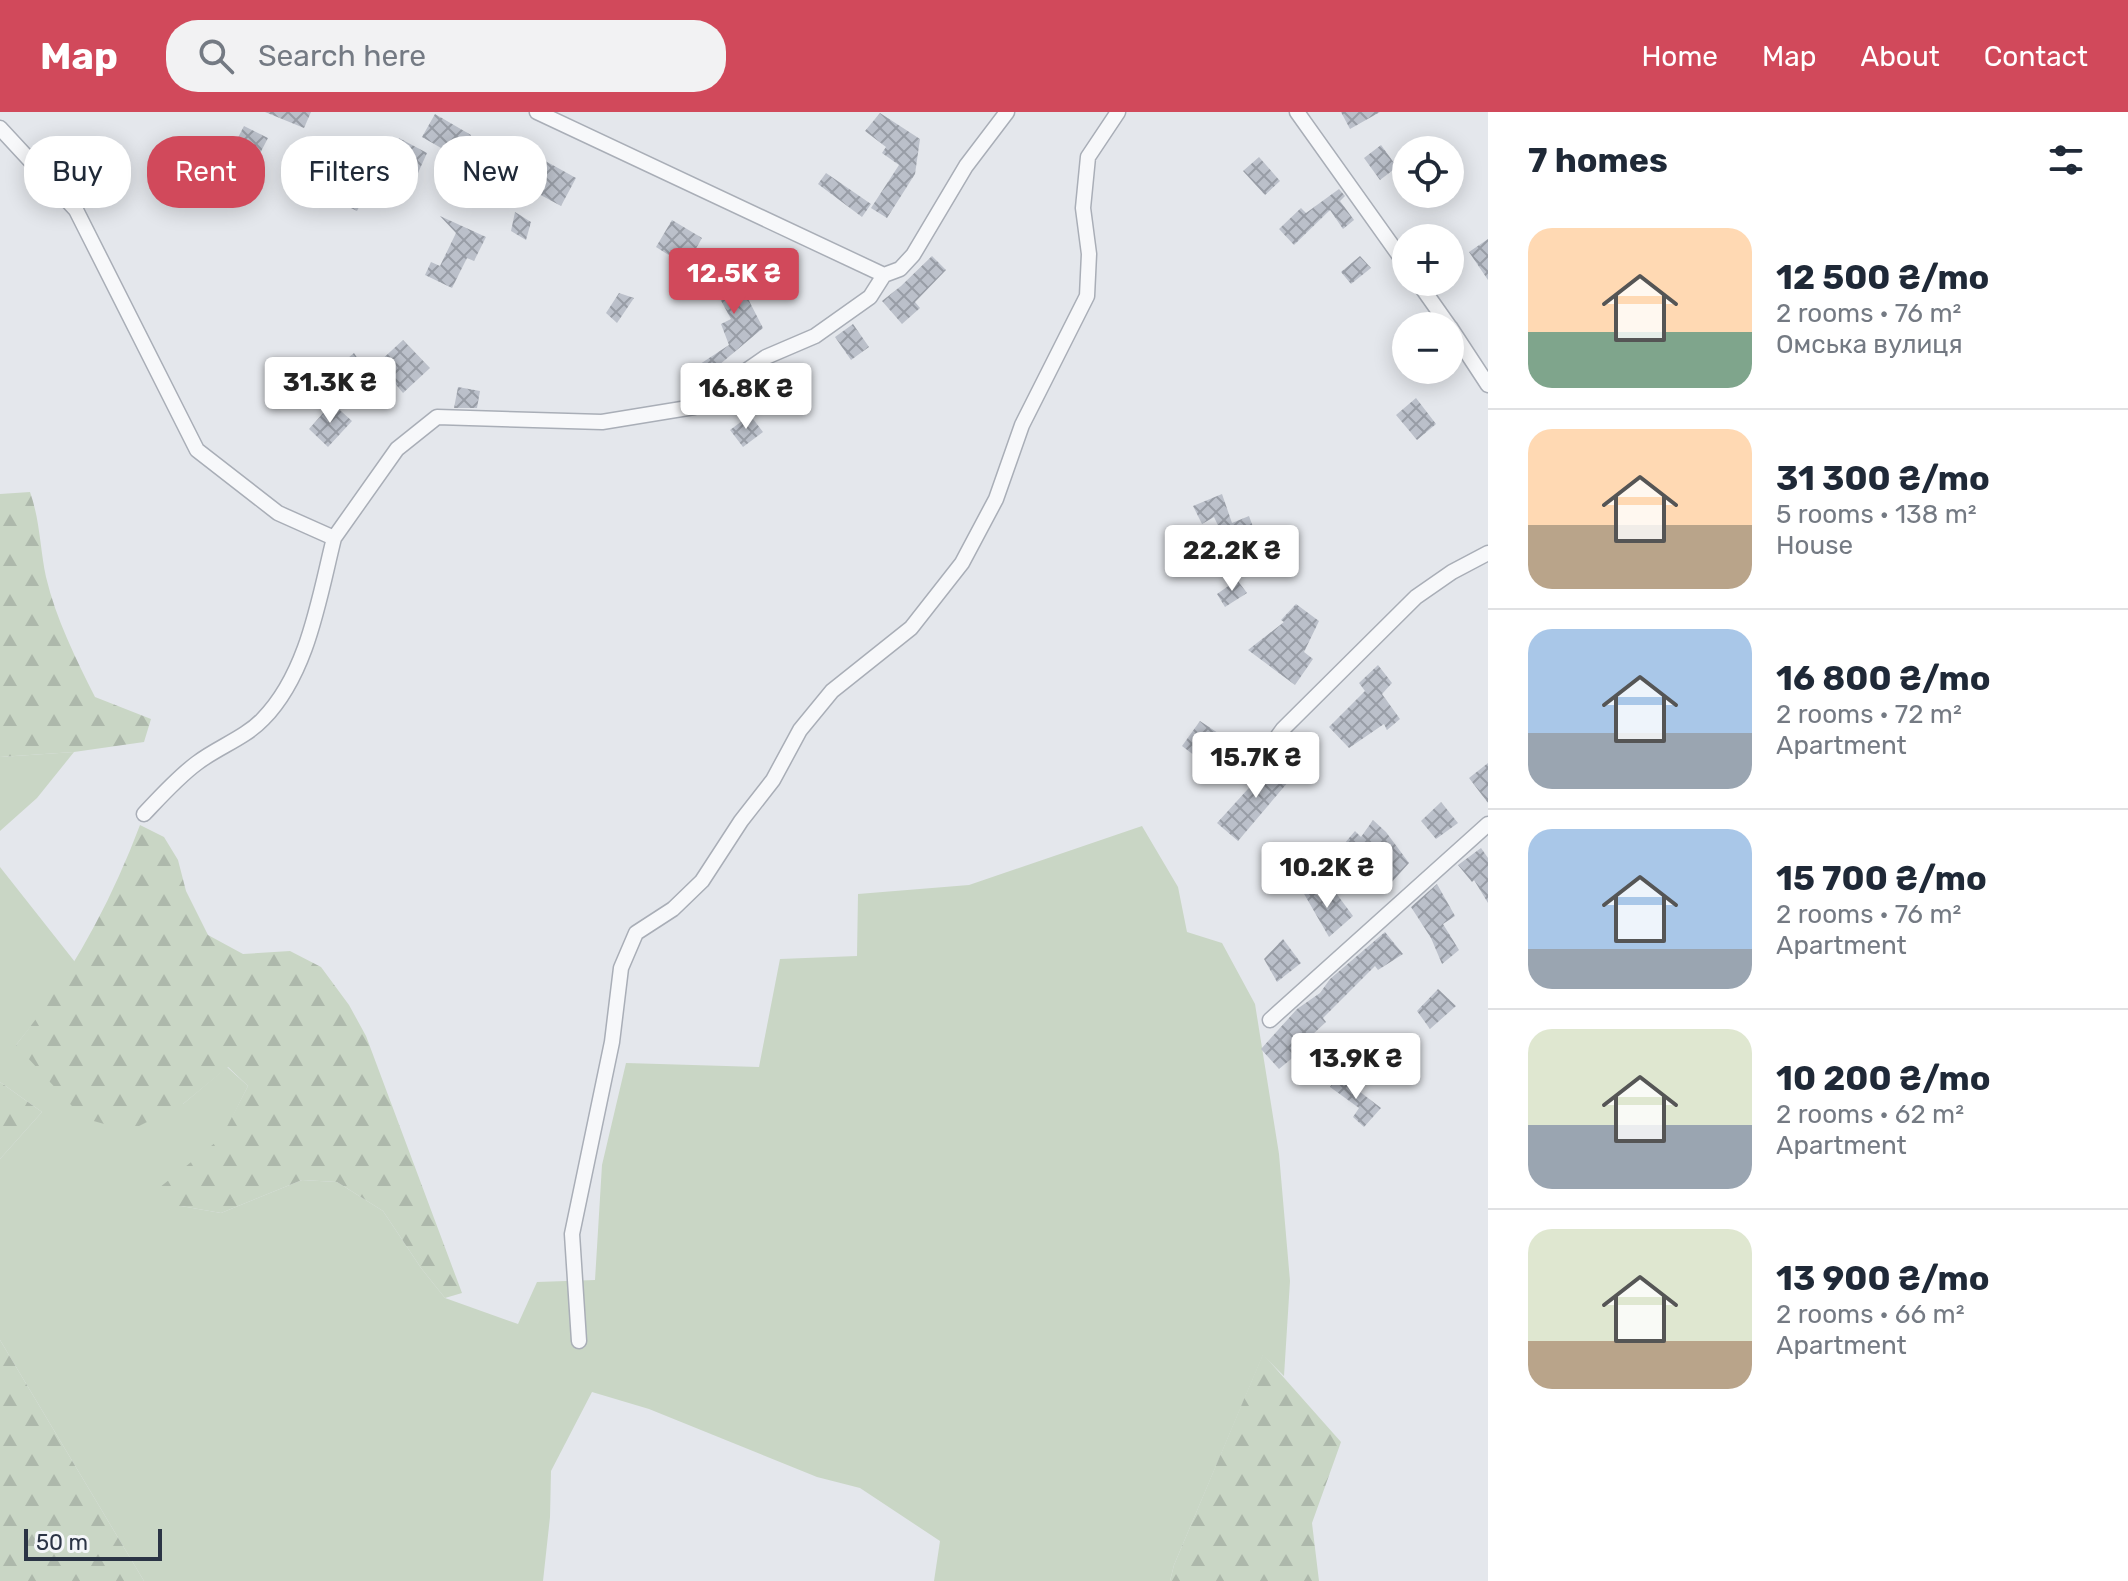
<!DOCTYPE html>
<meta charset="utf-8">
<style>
:root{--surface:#fff;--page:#f2f2f3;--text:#1f2937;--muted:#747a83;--line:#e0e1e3;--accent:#d1495b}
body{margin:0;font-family:Rubik,sans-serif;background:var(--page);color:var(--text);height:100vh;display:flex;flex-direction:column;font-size:30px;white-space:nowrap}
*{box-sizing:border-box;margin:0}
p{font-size:26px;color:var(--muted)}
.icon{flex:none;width:44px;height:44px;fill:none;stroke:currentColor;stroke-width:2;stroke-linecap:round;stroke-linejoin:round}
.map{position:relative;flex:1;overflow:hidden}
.details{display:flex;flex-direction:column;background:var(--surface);width:640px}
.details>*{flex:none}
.top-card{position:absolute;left:24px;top:24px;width:760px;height:72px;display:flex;gap:16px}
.tools{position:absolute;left:1392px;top:24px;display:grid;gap:16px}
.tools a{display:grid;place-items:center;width:72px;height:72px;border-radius:50%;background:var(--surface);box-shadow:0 4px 20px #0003;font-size:40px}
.scale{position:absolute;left:24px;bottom:20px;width:138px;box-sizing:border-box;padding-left:8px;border:4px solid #2b3445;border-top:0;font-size:22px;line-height:28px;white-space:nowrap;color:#2b3445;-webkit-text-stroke:6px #f4f6f9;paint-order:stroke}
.price{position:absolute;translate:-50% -68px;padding:0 18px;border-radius:8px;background:#fff;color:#222;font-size:26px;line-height:52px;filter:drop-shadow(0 2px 4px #0008)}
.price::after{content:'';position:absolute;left:50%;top:48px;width:24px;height:18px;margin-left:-12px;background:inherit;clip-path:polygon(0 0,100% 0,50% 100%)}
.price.on{background:var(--accent);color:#fff}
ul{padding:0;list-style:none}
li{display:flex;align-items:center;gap:24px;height:200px;padding:0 40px}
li+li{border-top:2px solid var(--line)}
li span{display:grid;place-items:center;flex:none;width:224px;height:160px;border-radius:24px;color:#555}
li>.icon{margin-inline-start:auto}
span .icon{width:96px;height:96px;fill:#fffc;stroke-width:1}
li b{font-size:34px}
h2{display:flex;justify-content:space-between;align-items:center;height:96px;padding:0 40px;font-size:34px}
.chip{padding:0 28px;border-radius:32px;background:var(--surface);box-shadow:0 4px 20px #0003;font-size:28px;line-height:72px}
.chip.on{background:var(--accent);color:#fff}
header{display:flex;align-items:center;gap:48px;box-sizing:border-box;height:112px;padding:0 40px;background:var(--accent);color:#fff}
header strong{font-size:38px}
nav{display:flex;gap:44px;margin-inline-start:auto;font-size:28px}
.search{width:560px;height:72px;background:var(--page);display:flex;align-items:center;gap:20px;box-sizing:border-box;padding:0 28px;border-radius:32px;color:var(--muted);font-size:30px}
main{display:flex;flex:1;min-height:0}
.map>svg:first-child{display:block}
.green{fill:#c9d6c5}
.forest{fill:url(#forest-firs)}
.building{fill:url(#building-cross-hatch)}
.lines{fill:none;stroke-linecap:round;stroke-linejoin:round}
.street-casing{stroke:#a9aeb7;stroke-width:17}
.street{stroke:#f7f8fa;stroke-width:14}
</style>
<header>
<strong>Map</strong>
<div class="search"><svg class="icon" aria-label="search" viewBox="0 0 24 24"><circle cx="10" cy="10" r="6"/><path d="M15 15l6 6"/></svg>Search here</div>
<nav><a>Home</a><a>Map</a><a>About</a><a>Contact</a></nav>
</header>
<main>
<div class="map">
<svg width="1488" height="1469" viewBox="0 0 1488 1469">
<defs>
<pattern id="forest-firs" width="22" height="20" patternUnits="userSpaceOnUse" patternTransform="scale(2)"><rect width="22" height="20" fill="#c9d6c5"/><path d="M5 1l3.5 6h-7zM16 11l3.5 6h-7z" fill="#adb8ab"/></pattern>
<pattern id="building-cross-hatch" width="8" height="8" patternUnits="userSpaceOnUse" patternTransform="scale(2)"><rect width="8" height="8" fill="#bbc0ca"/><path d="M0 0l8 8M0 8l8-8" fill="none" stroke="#989da6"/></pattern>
</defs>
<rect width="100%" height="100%" fill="#e4e7ec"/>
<path class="green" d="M74 640 37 686 0 719V645Z
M1142 714 1178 775 1187 820 1222 831 1255 892 1279 1042 1290 1169 1284 1264 1263 1243 1174 1453 1170 1469H934L940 1429 860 1376 817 1365 649 1297 592 1280 551 1359 550 1405 543 1469H144L0 1228V1047L42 1000 0 970V755L75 850 44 898 16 933 183 992 227 955 248 974 222 1026 191 1053 181 1094 221 1101 302 1068 337 1070 383 1099 421 1156 445 1186 518 1212 537 1170 595 1168 602 1053 626 951 759 955 780 847 857 844 858 782 969 773Z"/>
<path class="forest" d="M30 380C40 408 40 437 46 465 56 507 76 547 95 585L151 607 144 630 74 640 0 645V382Z
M140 713 164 725 178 748 186 779 208 823 243 842 290 839 321 855 349 893 366 924 462 1181 445 1186 421 1156 383 1099 337 1070 302 1068 221 1101 181 1094 156 1096 154 1080 221 1026 248 974 228 955 183 992 129 1019 83 1006 16 933C69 867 110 793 140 713Z
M0 970 42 1000 0 1047Z
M0 1228 144 1469H0Z
M1263 1242 1341 1330 1312 1411 1319 1469H1170L1174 1453Z"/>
<path class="building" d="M265 0H311L304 16Z
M1341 0H1380L1350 17Z
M880 1 920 27 915 62 887 106 871 96 899 53 882 41 886 35 865 19Z
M435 2 471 23 462 40 452 34 448 40 422 25Z
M244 14 268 26 253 55 229 43Z
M399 26 427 41 413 72 390 44Z
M499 30 530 45 531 41 576 66 561 94 487 54Z
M1381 33 1397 55 1380 68 1364 46Z
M300 35 323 48 309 73 286 61Z
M1259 45 1280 69 1265 83 1243 59Z
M826 61 871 92 862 105 818 72Z
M354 65 370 73 357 99 341 91Z
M1339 77 1345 84 1340 89 1354 108 1343 117 1330 98 1294 133 1279 117 1301 96 1306 101Z
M515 100 531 110 526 128 511 119Z
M440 104 486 125 474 149 467 146 452 176 425 163 431 150 440 154 456 121Z
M672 108 702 126 686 154 656 135Z
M1488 127V168L1469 140Z
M932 144 946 158 915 190 920 196 902 212 882 189 901 174Z
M1360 144 1371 156 1351 172 1341 160Z
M747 150 757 168 744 179 763 216 700 269 694 256 729 233 721 212 731 207 712 172Z
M619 181 634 186 617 211 606 201Z
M853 212 869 235 851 248 835 225Z
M403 228 430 256 403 281 378 251Z
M354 241 368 262 345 283 329 262Z
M777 251 790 276 767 288 755 265Z
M458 275 480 279 477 296H454Z
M1416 286 1436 312 1417 328 1396 303Z
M332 291 352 309 328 335 309 317Z
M750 303 763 320 743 335 730 318Z
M1222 382 1232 411 1249 404 1260 434 1234 447 1214 405 1202 412 1193 394Z
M1237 468 1247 481 1225 495 1217 482Z
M1296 492 1319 509 1304 540 1313 547 1295 573 1248 538 1284 510 1281 508Z
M1378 553 1392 571 1382 582 1400 607 1387 618 1384 612 1349 636 1329 615 1365 579 1359 571Z
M1200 609 1221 623 1203 650 1182 634Z
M1277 645 1294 663 1238 729 1217 711Z
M1488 651V691L1469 666Z
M1441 690 1458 711 1436 727 1421 709Z
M1373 708 1386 720 1409 751 1390 772 1370 735 1346 754 1343 751 1347 745 1339 738 1355 719 1361 725Z
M1481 736 1488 746V791L1474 768 1472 770 1458 753Z
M1298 766 1327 792 1336 781 1353 804 1329 825 1296 768Z
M1437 772 1455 804 1443 812 1459 838 1442 852 1431 826 1411 795Z
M1385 820 1403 842 1378 858 1375 854 1323 906 1326 910 1299 935 1302 938 1279 957 1261 937 1297 897 1320 881 1330 867Z
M1283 827 1301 851 1277 870 1264 847Z
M1438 877 1456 894 1430 917 1417 899Z
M1392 923 1408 944 1387 966 1371 944Z
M1338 963 1381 996 1364 1015 1353 1005 1359 996 1330 975Z"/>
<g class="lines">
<g class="street-casing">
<path id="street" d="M537 0 884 163
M1297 0 1406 153
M0 16 76 98 197 338 278 401 334 426 397 337 437 305 602 310 694 295 766 245 815 224 870 185 884 163 900 157 913 143 966 54 1007 0
M1418 170 1449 214
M1450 215 1488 273
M1256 654 1283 617 1416 485 1452 460 1488 441
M144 702C161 684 178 665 197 651 218 635 245 626 263 607 308 561 319 486 334 426
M1270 908 1488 712
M579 1229 572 1122 612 930 621 856 636 821 673 797 702 769 741 709 773 668 800 618 832 579 911 516 962 451 996 387 1022 313 1087 184 1089 142 1083 96 1088 45 1118 0"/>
</g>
<use href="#street" class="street"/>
</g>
</svg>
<div class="tools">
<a><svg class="icon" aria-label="locate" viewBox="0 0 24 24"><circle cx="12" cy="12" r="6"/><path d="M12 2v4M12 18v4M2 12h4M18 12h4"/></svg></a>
<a>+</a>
<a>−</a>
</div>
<div class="scale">50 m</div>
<b class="price on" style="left:734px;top:204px">12.5K ₴</b>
<b class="price" style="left:330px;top:313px">31.3K ₴</b>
<b class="price" style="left:746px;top:319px">16.8K ₴</b>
<b class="price" style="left:1232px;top:481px">22.2K ₴</b>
<b class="price" style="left:1256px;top:688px">15.7K ₴</b>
<b class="price" style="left:1327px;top:798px">10.2K ₴</b>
<b class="price" style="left:1356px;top:989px">13.9K ₴</b>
<div class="top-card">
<a class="chip">Buy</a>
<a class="chip on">Rent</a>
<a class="chip">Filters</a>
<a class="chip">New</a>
</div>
</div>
<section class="details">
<h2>7 homes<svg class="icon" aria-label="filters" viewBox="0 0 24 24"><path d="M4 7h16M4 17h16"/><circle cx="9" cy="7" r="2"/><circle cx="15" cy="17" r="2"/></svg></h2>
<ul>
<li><span style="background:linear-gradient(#ffd9b3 65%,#7fa58c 0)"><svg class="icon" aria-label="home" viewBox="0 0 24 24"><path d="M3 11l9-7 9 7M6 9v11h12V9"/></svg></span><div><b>12 500 ₴/mo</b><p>2 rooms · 76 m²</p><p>Омська вулиця</p></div></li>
<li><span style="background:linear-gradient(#ffd9b3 60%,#b9a48a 0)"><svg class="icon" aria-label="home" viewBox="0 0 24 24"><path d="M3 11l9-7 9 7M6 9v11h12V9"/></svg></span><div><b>31 300 ₴/mo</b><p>5 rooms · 138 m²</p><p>House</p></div></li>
<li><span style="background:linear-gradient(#a9c7e8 65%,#9aa5b1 0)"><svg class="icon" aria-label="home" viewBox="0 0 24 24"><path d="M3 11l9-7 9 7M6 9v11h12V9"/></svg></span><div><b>16 800 ₴/mo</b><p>2 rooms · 72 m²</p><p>Apartment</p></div></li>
<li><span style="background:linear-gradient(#a9c7e8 75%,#9aa5b1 0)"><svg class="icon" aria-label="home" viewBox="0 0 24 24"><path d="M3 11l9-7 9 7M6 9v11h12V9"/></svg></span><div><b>15 700 ₴/mo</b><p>2 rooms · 76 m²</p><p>Apartment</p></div></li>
<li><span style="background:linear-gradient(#dfe7d0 60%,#9aa5b1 0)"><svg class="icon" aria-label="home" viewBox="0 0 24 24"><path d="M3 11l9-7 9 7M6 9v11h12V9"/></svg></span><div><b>10 200 ₴/mo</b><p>2 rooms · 62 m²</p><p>Apartment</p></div></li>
<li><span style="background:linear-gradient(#dfe7d0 70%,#b9a48a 0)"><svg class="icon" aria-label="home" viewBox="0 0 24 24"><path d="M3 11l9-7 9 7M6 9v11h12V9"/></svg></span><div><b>13 900 ₴/mo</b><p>2 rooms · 66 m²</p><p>Apartment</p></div></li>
</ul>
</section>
</main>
